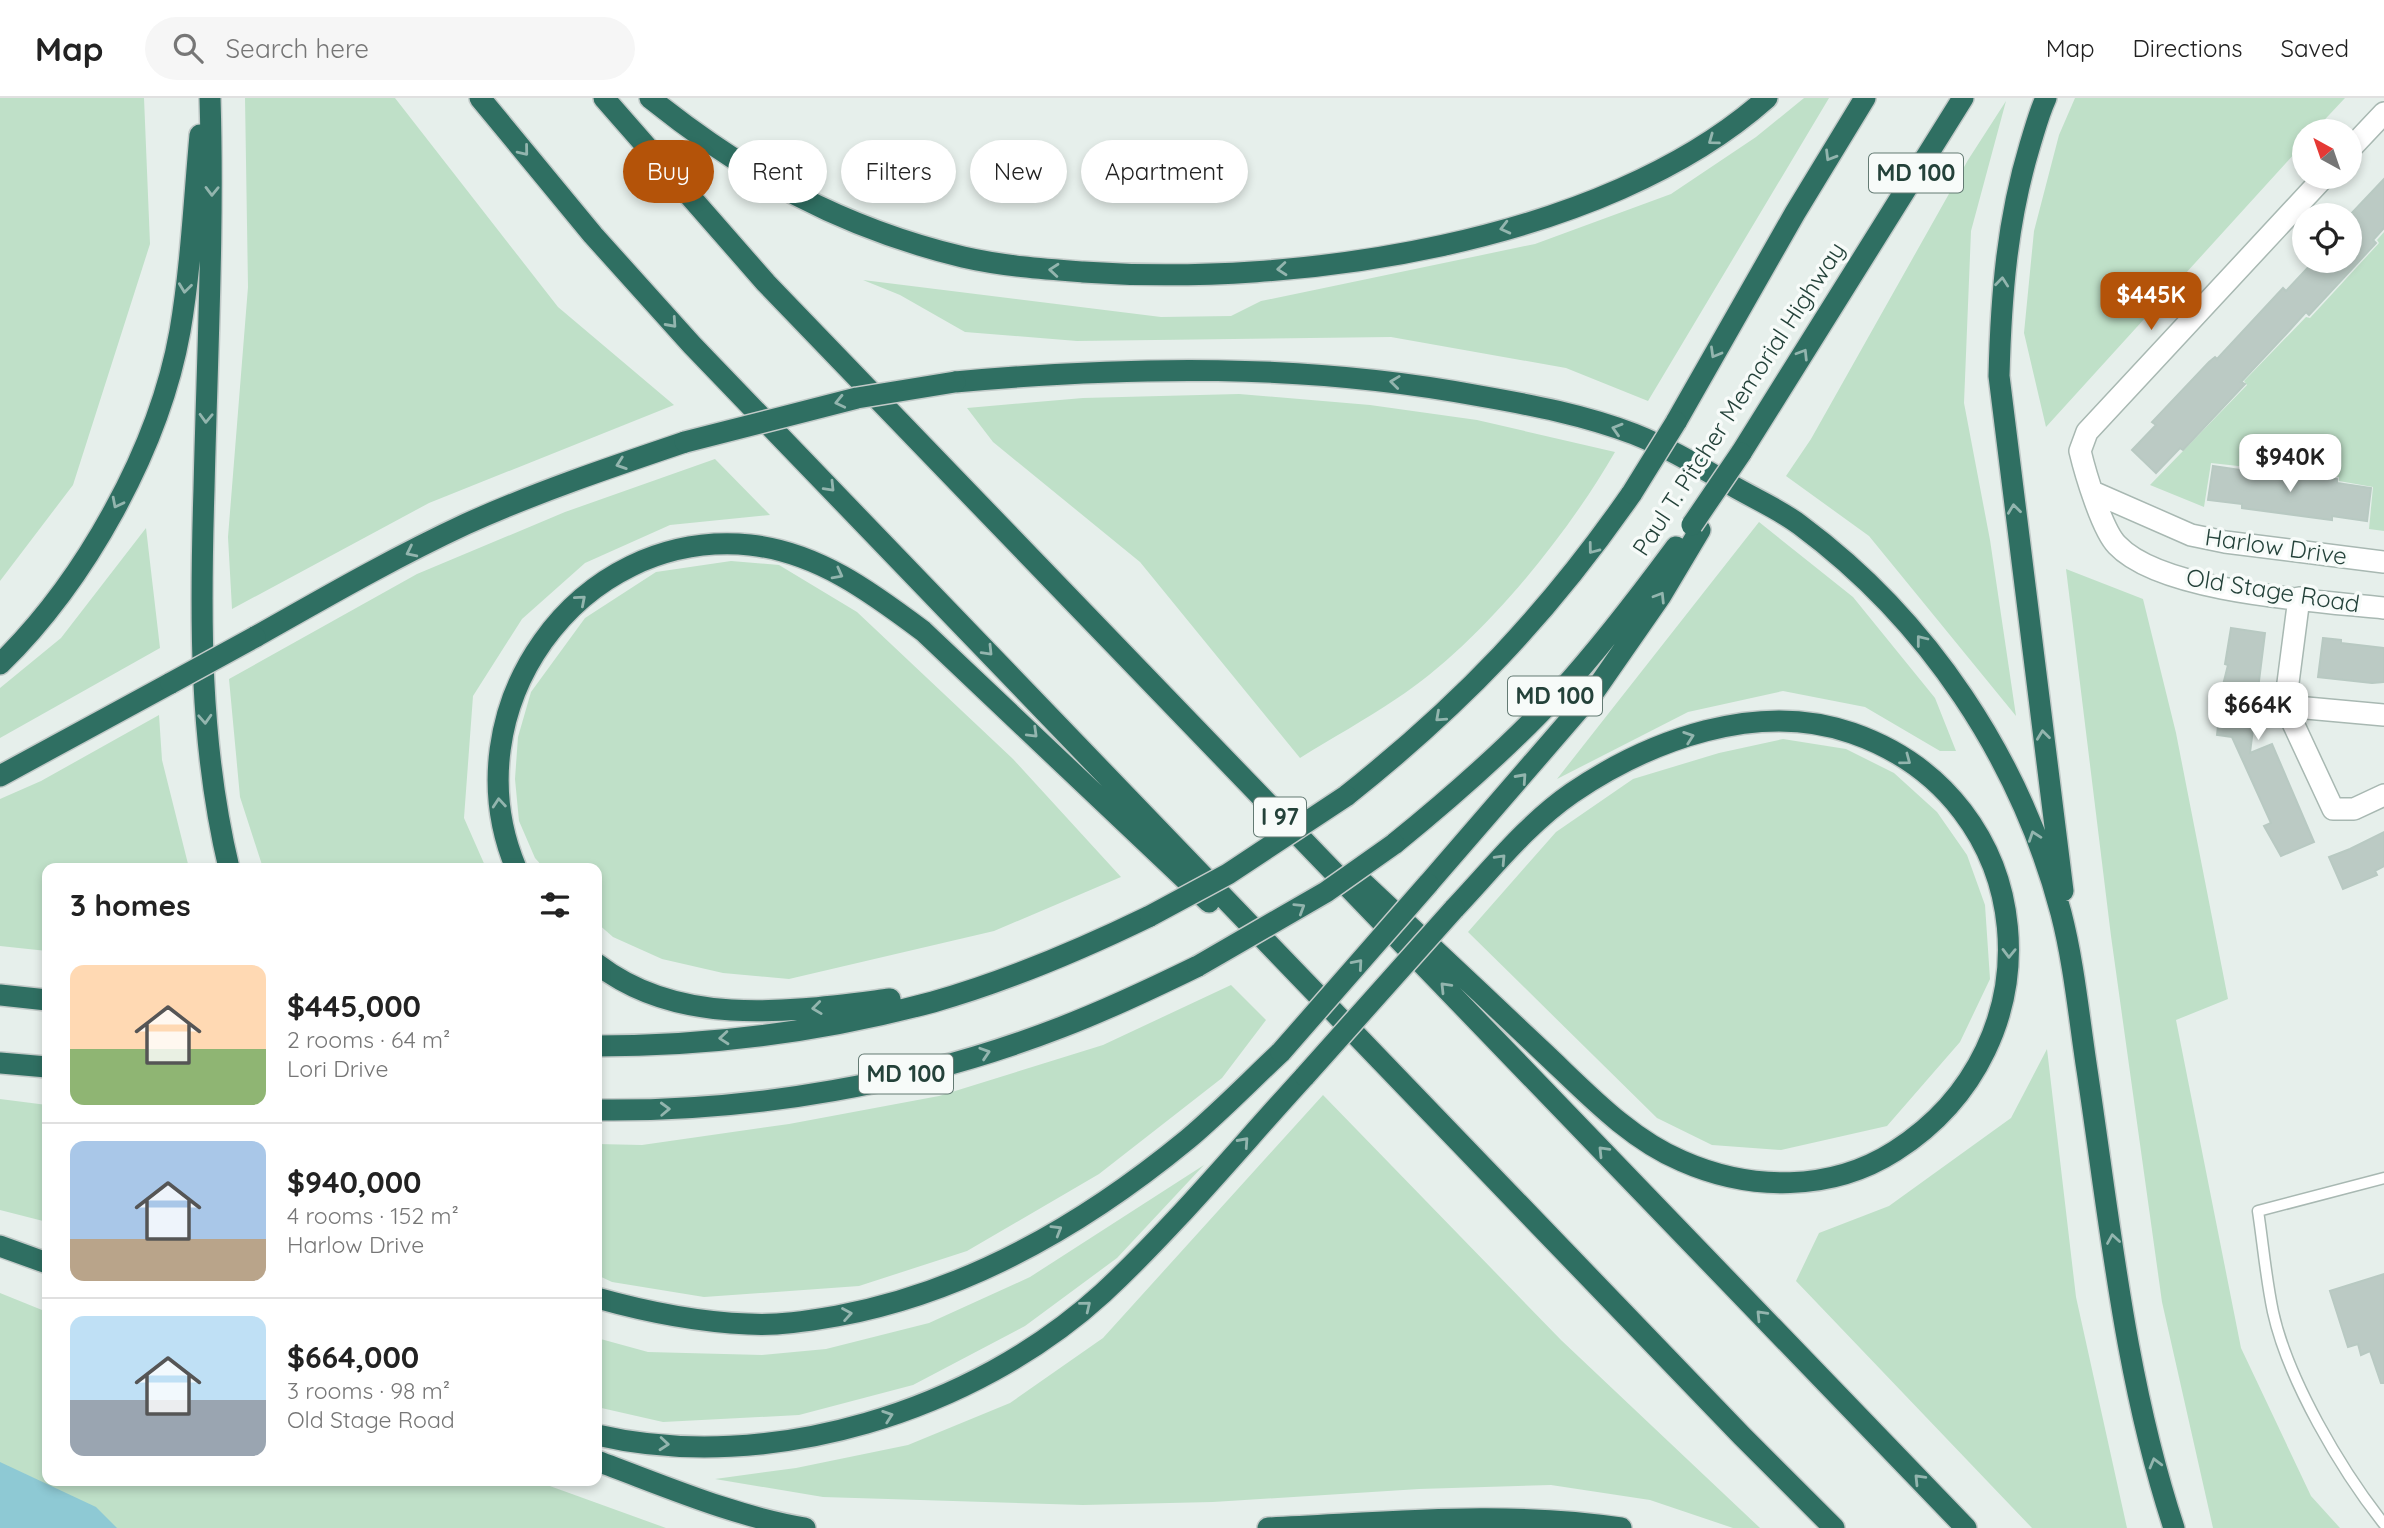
<!DOCTYPE html>
<meta charset="utf-8">
<style>
:root{--surface:#fff;--page:#f6f6f6;--text:#222;--muted:#767676;--line:#e0e0e0;--accent:#b45309}
body{margin:0;font-family:Quicksand,sans-serif;background:var(--page);color:var(--text);height:100vh;display:flex;flex-direction:column;font-size:26px;white-space:nowrap}
*{box-sizing:border-box;margin:0}
p{font-size:23px;color:var(--muted)}
.icon{flex:none;width:38px;height:38px;fill:none;stroke:currentColor;stroke-width:2;stroke-linecap:round;stroke-linejoin:round}
.map{position:relative;flex:1;overflow:hidden}
.details{position:absolute;left:42px;top:765px;width:560px;height:623px;display:flex;flex-direction:column;background:var(--surface);border-radius:14px;box-shadow:0 4px 10px #0003}
.details>*{flex:none}
.hud{position:absolute;left:623px;top:42px;width:665px;height:63px;display:flex;gap:14px}
.needle{width:46px;rotate:320deg}
.buttons{position:absolute;left:2292px;top:21px;display:grid;gap:14px}
.buttons a{display:grid;place-items:center;width:70px;height:70px;border-radius:50%;background:var(--surface);box-shadow:0 4px 10px #0003;font-size:35px}
.price{position:absolute;translate:-50% -60px;padding:0 16px;border-radius:14px;background:#fff;color:#222;font-size:23px;line-height:46px;filter:drop-shadow(0 2px 4px #0008)}
.price::after{content:'';position:absolute;left:50%;top:42px;width:21px;height:16px;margin-left:-10px;background:inherit;clip-path:polygon(0 0,100% 0,50% 100%)}
.price.active{background:var(--accent);color:#fff}
ul{padding:0;list-style:none}
li{display:flex;align-items:center;gap:21px;height:175px;padding:0 28px}
li+li{border-top:2px solid var(--line)}
li span{display:grid;place-items:center;flex:none;width:196px;height:140px;border-radius:14px;color:#555}
li>.icon{margin-inline-start:auto}
span .icon{width:84px;height:84px;fill:#fffc;stroke-width:1}
li b{font-size:30px}
h2{display:flex;justify-content:space-between;align-items:center;height:84px;padding:0 28px;font-size:30px}
.tag{padding:0 24px;border-radius:32px;background:var(--surface);box-shadow:0 4px 10px #0003;font-size:24px;line-height:63px}
.tag.active{background:var(--accent);color:#fff}
header{display:flex;align-items:center;gap:42px;box-sizing:border-box;height:98px;padding:0 35px;background:var(--surface);border-bottom:2px solid var(--line)}
header strong{font-size:33px}
nav{display:flex;gap:38px;margin-inline-start:auto;font-size:24px}
.search{width:490px;height:63px;background:var(--page);display:flex;align-items:center;gap:18px;box-sizing:border-box;padding:0 24px;border-radius:38px;color:var(--muted);font-size:26px}
.map>svg:first-child{display:block}
.green{fill:#bfe0c8}
.water{fill:#8ec9d4}
.building{fill:#bbcac4;stroke:#b8c9c2;stroke-width:2}
.lines{fill:none;stroke-linecap:round;stroke-linejoin:round}
.service-casing{stroke:#a8b8b2;stroke-width:13}
.minor-casing{stroke:#a8b8b2;stroke-width:24}
.motorway-casing{stroke:#c2cac8;stroke-width:24}
.service{stroke:#fff;stroke-width:10}
.minor{stroke:#fff;stroke-width:21}
.motorway{stroke:#2f6f62;stroke-width:21}
.motorway-bridge-casing{stroke:#c2cac8;stroke-width:24;stroke-linecap:butt}
.motorway-bridge{stroke:#2f6f62;stroke-width:21}
.oneway{stroke:#93b5ae}
.labels{text-anchor:middle;stroke-width:7;stroke-linejoin:round;paint-order:stroke}
.shield{fill:#f7fbf9;stroke:#637a73;stroke-width:2}
.shield-label{font-size:23px;font-weight:bold;fill:#24423a}
.street-label{font-size:24px;fill:#24423a;stroke:#f7fbf9}
</style>
<header>
<strong>Map</strong>
<div class="search"><svg class="icon" aria-label="search" viewBox="0 0 24 24"><circle cx="10" cy="10" r="6"/><path d="M15 15l6 6"/></svg>Search here</div>
<nav><a>Map</a><a>Directions</a><a>Saved</a></nav>
</header>
<div class="map">
<svg width="2384" height="1430" viewBox="0 0 2384 1430">
<rect width="100%" height="100%" fill="#e6efeb"/>
<path class="green" d="M0 0H144L150 146 73 387 0 483Z
M245 0H395L558 209 674 307 429 405 232 511 228 439 248 189Z
M1804 0H1829L1648 303 1566 270 1391 239 1077 243 965 234 900 197 863 182 1161 219 1231 218 1261 203 1535 146 1671 96 1756 39Z
M2075 0H2345L2314 33H2305V44L2046 329 2024 235 2034 133 2059 37Z
M2006 3 1971 133 1964 305 1990 442 2016 618 1869 438 1786 378 1811 341 1968 62Z
M2384 134V433L2369 431 2373 389 2339 383V379L2211 365 2204 409 2150 387 2247 287 2244 283 2306 219 2310 220 2379 145 2377 142Z
M1239 296 1370 307 1477 322 1615 354C1566 439 1479 547 1396 601 1365 622 1332 640 1300 660L1140 464 993 344 967 310 1083 300Z
M715 361 770 417 670 427 585 465 522 521 473 598 464 720 486 770H263L240 699 229 581 417 476 565 414Z
M1759 424 1853 499 1935 600 1956 653H1940L1865 609 1783 593 1688 614 1557 681Z
M146 430 160 550 0 640V590L61 540Z
M731 463 779 467 857 514 1013 661 1121 779 994 833 789 881 723 875 662 861 613 839 597 825V770H544L535 760 519 723 515 681 518 639 531 594 585 520 656 474Z
M2066 471 2143 501 2176 635 2228 901 2176 922 2241 1250 2311 1398 2340 1430H2213L2162 1204 2111 838Z
M159 617 162 662 189 770H47V853L0 848V701L41 683Z
M1783 641 1846 651 1894 675 1937 714 1967 757 1985 807 1990 881 1960 944 1887 1028 1781 1052 1712 1047 1657 1020 1468 834 1556 734 1633 681 1719 655Z
M1231 887 1266 922 1222 980 1099 1076 967 1153 859 1188 704 1199 612 1184 597 1177V1046L642 1047 789 1026 939 998 1103 947Z
M2047 951 2076 1199 2127 1430H2032L1796 1183 1819 1135 1889 1108 2011 1020Z
M1323 997 1561 1242 1760 1430H1733L1650 1402 1551 1387 1419 1391 1213 1404 1083 1407 823 1399 715 1381 796 1370 908 1347 1010 1305 1103 1240Z
M0 1001 47 1007V1124L0 1112Z
M1204 1067 1117 1160 1025 1228 913 1287 799 1317 663 1324 597 1309V1240L648 1254 762 1257 826 1251 929 1225 1030 1179Z
M0 1195 47 1214V1382L536 1383 666 1430H0Z"/>
<path class="water" d="M0 1364 96 1409 117 1430H0Z"/>
<path class="building" d="M2384 81V130L2373 142 2376 145 2309 217 2306 214 2287 235 2241 284 2245 286 2183 352 2180 350 2156 375 2132 352 2156 327 2152 324 2209 264 2215 259 2217 261 2283 190 2286 193 2314 163H2350V117Z
M2213 368 2247 373 2248 369 2337 381V385L2371 390 2367 423 2332 418V422L2242 410V406L2208 402Z
M2231 530 2265 535 2250 655 2272 646 2314 744 2281 758 2264 728 2271 725 2232 639 2217 637 2219 619H2215L2228 567 2225 566Z
M2323 540 2341 542V545L2384 550V584L2372 585 2318 579Z
M2384 734V768L2375 773 2377 777 2343 791 2329 759 2350 751Z
M2384 1176V1285H2381L2370 1253 2361 1257 2358 1246 2348 1249 2330 1193Z"/>
<g class="lines">
<g class="service-casing">
<path id="service" d="M2384 1080 2258 1113C2263 1146 2266 1181 2273 1214 2288 1282 2341 1372 2384 1426"/>
</g>
<g class="minor-casing">
<path id="minor" d="M2350 51 2384 15
M2324 79 2087 334 2080 353C2085 374 2102 432 2117 447 2162 495 2319 503 2384 510
M2093 394 2191 437 2225 444 2384 464
M2299 500 2285 608 2333 711H2354L2384 697
M2285 608 2384 617"/>
</g>
<g class="motorway-casing">
<path id="motorway" d="M210 0C214 130 207 261 204 391 200 519 199 645 229 770
M480 0 593 137 692 247 1742 1338 1834 1430
M604 0 766 185 1966 1430
M650 0C746 77 842 130 963 159 1002 168 1043 171 1083 174 1295 189 1603 146 1767 0
M2046 0C2039 15 2035 31 2030 47 2007 123 2001 198 1999 278L2063 793
M955 284C1131 268 1305 265 1480 298 1532 307 1584 317 1634 336 1667 349 1700 369 1731 387 1753 400 1779 411 1800 427 1928 522 2020 660 2061 815 2074 865 2079 920 2087 972 2110 1125 2125 1282 2174 1430
M1676 324 1795 115 1865 0
M1741 355 1963 0
M255 539C324 500 393 460 466 426 537 394 611 369 685 344
M0 566C85 483 159 351 180 233 191 169 194 102 200 37
M0 678 171 585
M1346 698C1462 606 1548 516 1632 395
M1394 746C1452 699 1508 650 1559 595 1601 549 1639 499 1676 449
M516 770C450 613 576 430 750 447 817 454 871 494 923 533L1209 804
M1359 781C1420 838 1480 894 1540 951 1583 991 1627 1040 1682 1063 1750 1093 1831 1094 1895 1053 2062 947 2042 701 1852 635 1758 602 1650 642 1572 695 1527 726 1491 772 1454 811
M1428 786 1594 594 1660 499 1700 432
M597 866C681 931 793 913 890 901
M0 897 47 902
M597 948C709 948 825 933 933 904 1007 883 1080 852 1150 818
M0 965 47 969
M597 1012C754 1014 915 986 1062 929 1109 911 1153 890 1198 868
M0 1148 47 1165
M597 1200C647 1214 695 1224 748 1226 777 1228 808 1223 837 1218 968 1194 1086 1125 1188 1041 1220 1014 1250 983 1281 954
M597 1337C769 1377 974 1313 1103 1195 1175 1128 1239 1050 1305 978
M597 1363C665 1388 733 1418 805 1430
M1268 1430C1385 1425 1504 1412 1621 1430"/>
</g>
<use href="#service" class="service"/>
<use href="#minor" class="minor"/>
<use href="#motorway" class="motorway"/>
<g class="motorway-bridge-casing">
<path id="motorway-bridge" d="M685 344 857 300 955 284
M1632 395 1676 324
M1692 427 1741 355
M171 585 255 539
M1150 818 1228 776 1346 698
M1198 868 1326 794 1394 746
M1281 954 1428 786
M1305 978 1454 811"/>
</g>
<use href="#motorway-bridge" class="motorway-bridge"/>
</g>
<defs><path id="oneway-chevron" d="M-2-3.5L2.5 0L-2 3.5" fill="none" stroke-width="1.6" stroke-linecap="round" stroke-linejoin="round" transform="scale(1.75)"/></defs>
<g class="oneway">
<use href="#oneway-chevron" transform="translate(1713 42) rotate(144)"/>
<use href="#oneway-chevron" transform="translate(524 53) rotate(51)"/>
<use href="#oneway-chevron" transform="translate(1830 58) rotate(121)"/>
<use href="#oneway-chevron" transform="translate(212 93) rotate(91)"/>
<use href="#oneway-chevron" transform="translate(1505 130) rotate(166)"/>
<use href="#oneway-chevron" transform="translate(1282 171) rotate(175)"/>
<use href="#oneway-chevron" transform="translate(1054 172) rotate(-175)"/>
<use href="#oneway-chevron" transform="translate(2002 184) rotate(-84)"/>
<use href="#oneway-chevron" transform="translate(185 190) rotate(97)"/>
<use href="#oneway-chevron" transform="translate(672 225) rotate(48)"/>
<use href="#oneway-chevron" transform="translate(1715 255) rotate(120)"/>
<use href="#oneway-chevron" transform="translate(1803 256) rotate(-58)"/>
<use href="#oneway-chevron" transform="translate(1395 284) rotate(-173)"/>
<use href="#oneway-chevron" transform="translate(840 304) rotate(167)"/>
<use href="#oneway-chevron" transform="translate(206 320) rotate(92)"/>
<use href="#oneway-chevron" transform="translate(1617 331) rotate(-163)"/>
<use href="#oneway-chevron" transform="translate(621 366) rotate(161)"/>
<use href="#oneway-chevron" transform="translate(830 389) rotate(46)"/>
<use href="#oneway-chevron" transform="translate(117 405) rotate(117)"/>
<use href="#oneway-chevron" transform="translate(2014 411) rotate(-97)"/>
<use href="#oneway-chevron" transform="translate(1593 451) rotate(127)"/>
<use href="#oneway-chevron" transform="translate(411 454) rotate(154)"/>
<use href="#oneway-chevron" transform="translate(838 476) rotate(28)"/>
<use href="#oneway-chevron" transform="translate(1660 499) rotate(-58)"/>
<use href="#oneway-chevron" transform="translate(581 502) rotate(-41)"/>
<use href="#oneway-chevron" transform="translate(1921 542) rotate(-128)"/>
<use href="#oneway-chevron" transform="translate(988 553) rotate(46)"/>
<use href="#oneway-chevron" transform="translate(1440 619) rotate(138)"/>
<use href="#oneway-chevron" transform="translate(205 621) rotate(87)"/>
<use href="#oneway-chevron" transform="translate(1033 635) rotate(44)"/>
<use href="#oneway-chevron" transform="translate(2043 637) rotate(-97)"/>
<use href="#oneway-chevron" transform="translate(1689 639) rotate(-19)"/>
<use href="#oneway-chevron" transform="translate(1906 662) rotate(37)"/>
<use href="#oneway-chevron" transform="translate(1522 680) rotate(-48)"/>
<use href="#oneway-chevron" transform="translate(499 705) rotate(-95)"/>
<use href="#oneway-chevron" transform="translate(2034 738) rotate(-109)"/>
<use href="#oneway-chevron" transform="translate(1501 761) rotate(-47)"/>
<use href="#oneway-chevron" transform="translate(1300 810) rotate(-32)"/>
<use href="#oneway-chevron" transform="translate(2009 855) rotate(91)"/>
<use href="#oneway-chevron" transform="translate(1358 866) rotate(-49)"/>
<use href="#oneway-chevron" transform="translate(1445 889) rotate(-134)"/>
<use href="#oneway-chevron" transform="translate(817 910) rotate(173)"/>
<use href="#oneway-chevron" transform="translate(724 940) rotate(175)"/>
<use href="#oneway-chevron" transform="translate(985 955) rotate(-18)"/>
<use href="#oneway-chevron" transform="translate(665 1011) rotate(-2)"/>
<use href="#oneway-chevron" transform="translate(1244 1044) rotate(-48)"/>
<use href="#oneway-chevron" transform="translate(1603 1053) rotate(-134)"/>
<use href="#oneway-chevron" transform="translate(1057 1132) rotate(-31)"/>
<use href="#oneway-chevron" transform="translate(2113 1141) rotate(-99)"/>
<use href="#oneway-chevron" transform="translate(1086 1208) rotate(-39)"/>
<use href="#oneway-chevron" transform="translate(847 1216) rotate(-10)"/>
<use href="#oneway-chevron" transform="translate(1761 1217) rotate(-134)"/>
<use href="#oneway-chevron" transform="translate(888 1318) rotate(-19)"/>
<use href="#oneway-chevron" transform="translate(664 1346) rotate(5)"/>
<use href="#oneway-chevron" transform="translate(2155 1365) rotate(-105)"/>
<use href="#oneway-chevron" transform="translate(1919 1381) rotate(-134)"/>
</g>
<g class="labels">
<g class="shield">
<rect x="1869" y="55.5" width="94" height="39" rx="5"/>
<rect x="1508" y="578.5" width="94" height="39" rx="5"/>
<rect x="1254" y="699.5" width="52" height="39" rx="5"/>
<rect x="859" y="956.5" width="94" height="39" rx="5"/>
</g>
<g class="shield-label">
<text x="1916" y="83">MD 100</text>
<text x="1555" y="606">MD 100</text>
<text x="1280" y="727">I 97</text>
<text x="906" y="984">MD 100</text>
</g>
<g class="street-label">
<text transform="translate(1739 301) rotate(-57)" y="8">Paul T. Pitcher Memorial Highway</text>
<text transform="translate(2276 449) rotate(8)" y="8">Harlow Drive</text>
<text transform="translate(2273 493) rotate(9)" y="8">Old Stage Road</text>
</g>
</g>
</svg>
<div class="buttons">
<a><svg class="needle" viewBox="-14 -14 28 28"><path d="M0-13l5 13h-10z" fill="#e53935"/><path d="M0 13l5-13h-10z" fill="#767676"/></svg></a>
<a><svg class="icon" aria-label="locate" viewBox="0 0 24 24"><circle cx="12" cy="12" r="6"/><path d="M12 2v4M12 18v4M2 12h4M18 12h4"/></svg></a>
</div>
<b class="price active" style="left:2151px;top:234px">$445K</b>
<b class="price" style="left:2290px;top:396px">$940K</b>
<b class="price" style="left:2258px;top:644px">$664K</b>
<div class="hud">
<a class="tag active">Buy</a>
<a class="tag">Rent</a>
<a class="tag">Filters</a>
<a class="tag">New</a>
<a class="tag">Apartment</a>
</div>
<section class="details">
<h2>3 homes<svg class="icon" aria-label="filters" viewBox="0 0 24 24"><path d="M4 7h16M4 17h16"/><circle cx="9" cy="7" r="2"/><circle cx="15" cy="17" r="2"/></svg></h2>
<ul>
<li><span style="background:linear-gradient(#ffd9b3 60%,#8fb573 0)"><svg class="icon" aria-label="home" viewBox="0 0 24 24"><path d="M3 11l9-7 9 7M6 9v11h12V9"/></svg></span><div><b>$445,000</b><p>2 rooms · 64 m²</p><p>Lori Drive</p></div></li>
<li><span style="background:linear-gradient(#a9c7e8 70%,#b9a48a 0)"><svg class="icon" aria-label="home" viewBox="0 0 24 24"><path d="M3 11l9-7 9 7M6 9v11h12V9"/></svg></span><div><b>$940,000</b><p>4 rooms · 152 m²</p><p>Harlow Drive</p></div></li>
<li><span style="background:linear-gradient(#bfe0f5 60%,#9aa5b1 0)"><svg class="icon" aria-label="home" viewBox="0 0 24 24"><path d="M3 11l9-7 9 7M6 9v11h12V9"/></svg></span><div><b>$664,000</b><p>3 rooms · 98 m²</p><p>Old Stage Road</p></div></li>
</ul>
</section>
</div>
